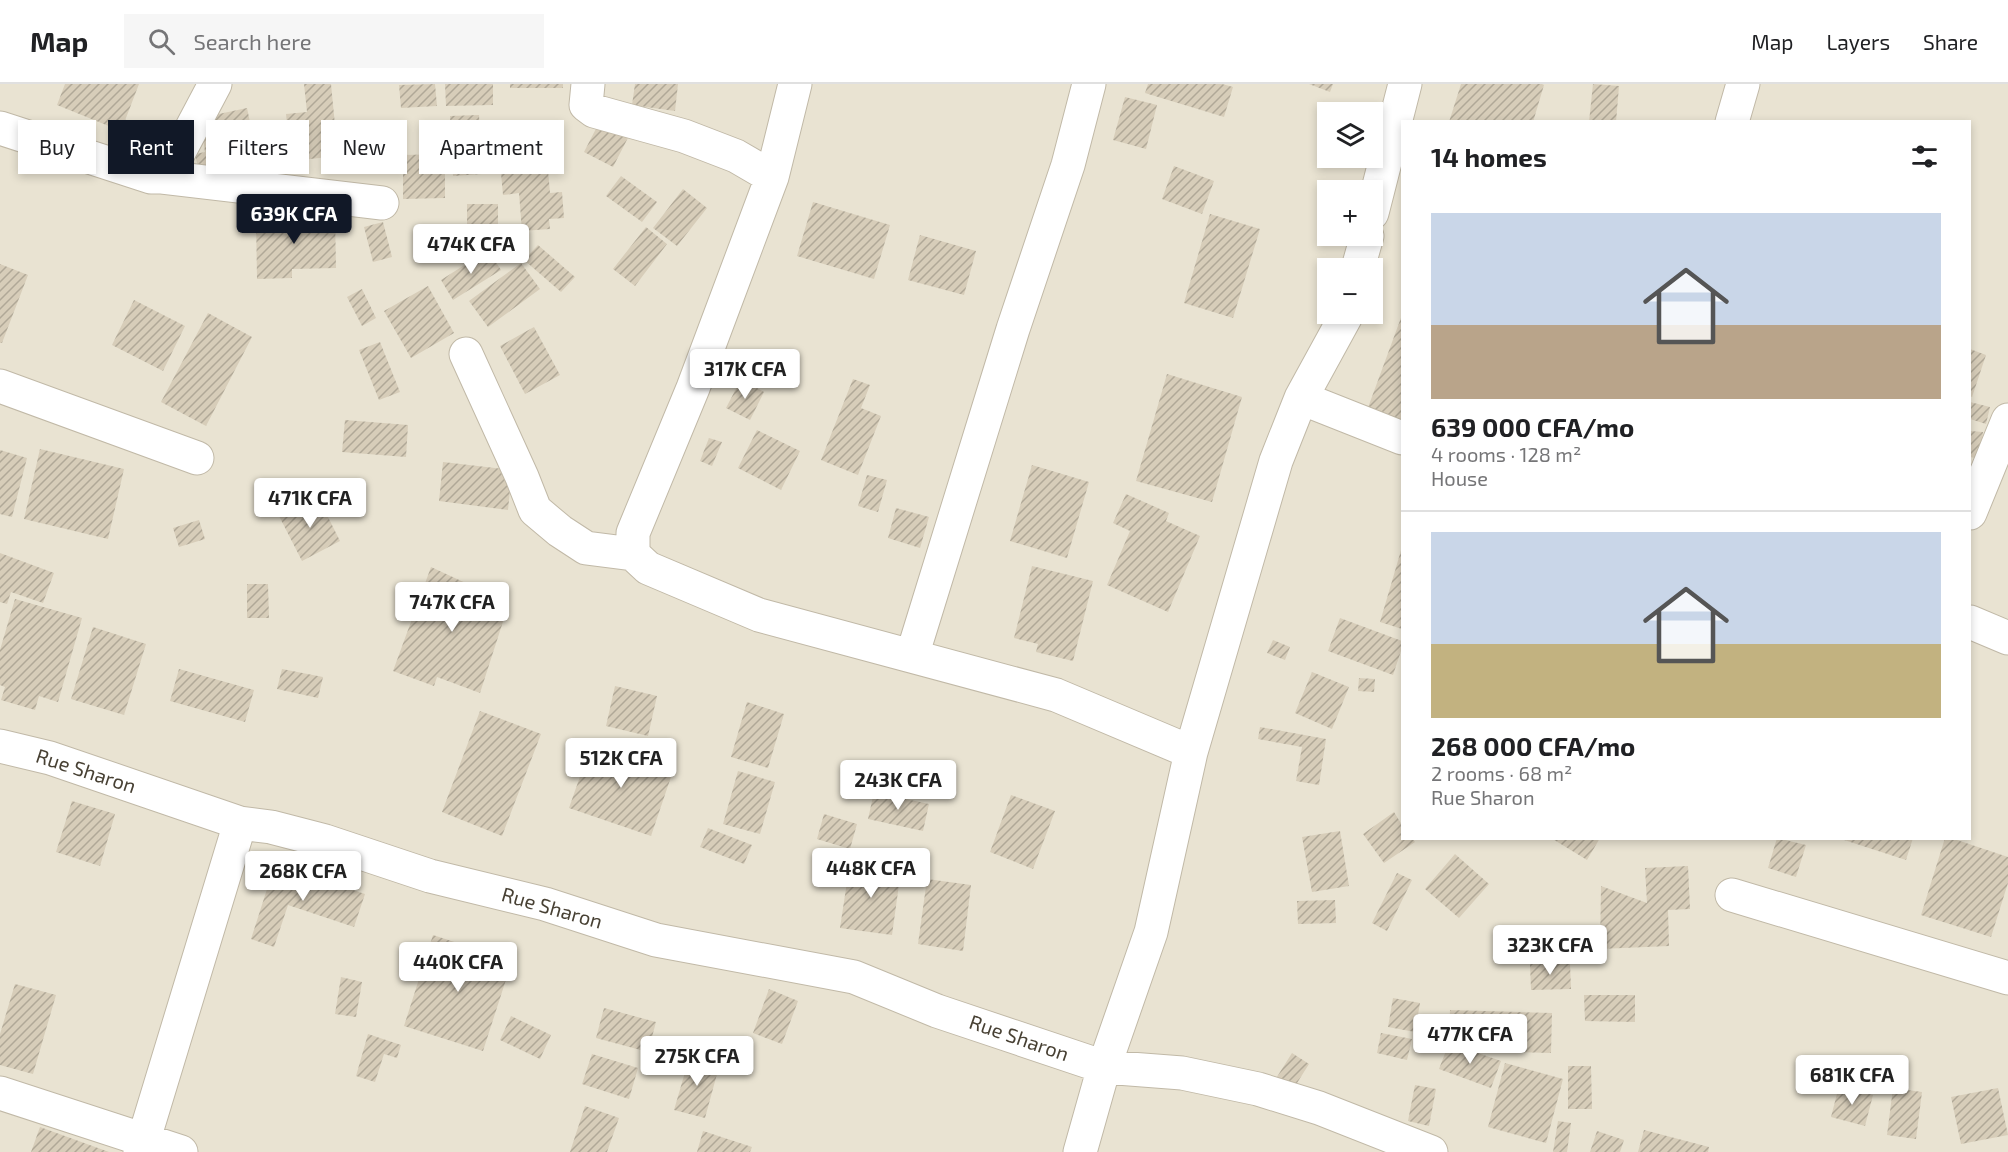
<!DOCTYPE html>
<meta charset="utf-8">
<style>
:root{--surface:#fff;--page:#f6f6f6;--text:#202124;--muted:#757577;--line:#e0e0e0;--accent:#111827}
body{margin:0;font-family:"Exo 2",sans-serif;background:var(--page);color:var(--text);height:100vh;display:flex;flex-direction:column;font-size:22px;white-space:nowrap}
*{box-sizing:border-box;margin:0}
p{font-size:20px;color:var(--muted)}
.icon{flex:none;width:33px;height:33px;fill:none;stroke:currentColor;stroke-width:2;stroke-linecap:round;stroke-linejoin:round}
.map{position:relative;flex:1;overflow:hidden}
.panel{position:absolute;left:1401px;top:36px;width:570px;height:720px;display:flex;flex-direction:column;background:var(--surface);border-radius:0px;box-shadow:0 3px 9px #0003}
.panel>*{flex:none}
.banner{position:absolute;left:18px;top:36px;width:570px;height:54px;display:flex;gap:12px}
.controls{position:absolute;left:1317px;top:18px;display:grid;gap:12px}
.controls a{display:grid;place-items:center;width:66px;height:66px;border-radius:0px;background:var(--surface);box-shadow:0 3px 9px #0003;font-size:30px}
.price{position:absolute;translate:-50% -51px;padding:0 14px;border-radius:6px;background:#fff;color:#222;font-size:20px;line-height:39px;filter:drop-shadow(0 2px 3px #0008)}
.price::after{content:'';position:absolute;left:50%;top:36px;width:18px;height:14px;margin-left:-9px;background:inherit;clip-path:polygon(0 0,100% 0,50% 100%)}
.price.selected{background:var(--accent);color:#fff}
ul{padding:0;list-style:none}
li{display:grid;align-content:center;gap:12px;height:318px;padding:0 30px}
li+li{border-top:2px solid var(--line)}
li span{display:grid;place-items:center;height:186px;border-radius:0px;color:#555}
li>.icon{margin-inline-start:auto}
span .icon{width:108px;height:108px;fill:#fffc;stroke-width:1}
li b{font-size:26px}
h2{display:flex;justify-content:space-between;align-items:center;height:72px;padding:0 30px;font-size:26px}
.pill{padding:0 21px;border-radius:0px;background:var(--surface);box-shadow:0 3px 9px #0003;font-size:21px;line-height:54px}
.pill.selected{background:var(--accent);color:#fff}
header{display:flex;align-items:center;gap:36px;box-sizing:border-box;height:84px;padding:0 30px;background:var(--surface);border-bottom:2px solid var(--line)}
header strong{font-size:28px}
nav{display:flex;gap:33px;margin-inline-start:auto;font-size:21px}
.search{width:420px;height:54px;background:var(--page);display:flex;align-items:center;gap:15px;box-sizing:border-box;padding:0 21px;border-radius:0px;color:var(--muted);font-size:22px}
.map>svg:first-child{display:block}
.residential{fill:#e9e3d2;fill-rule:evenodd}
.building{fill:url(#building-hatch)}
.lines{fill:none;stroke-linecap:round;stroke-linejoin:round}
.minor-casing{stroke:#c1b9a7;stroke-width:35}
.minor{stroke:#fff;stroke-width:33}
.labels{text-anchor:middle;stroke-width:4.5;stroke-linejoin:round;paint-order:stroke}
.street-label{font-size:20px;fill:#484134;stroke:#fff}
</style>
<header>
<strong>Map</strong>
<div class="search"><svg class="icon" aria-label="search" viewBox="0 0 24 24"><circle cx="10" cy="10" r="6"/><path d="M15 15l6 6"/></svg>Search here</div>
<nav><a>Map</a><a>Layers</a><a>Share</a></nav>
</header>
<div class="map">
<svg width="2008" height="1068" viewBox="0 0 2008 1068">
<defs>
<pattern id="building-hatch" width="6" height="6" patternUnits="userSpaceOnUse" patternTransform="scale(1.5)"><rect width="6" height="6" fill="#d7cdb9"/><path d="M-1 1l2-2M0 6l6-6M5 7l2-2" fill="none" stroke="#b0a897"/></pattern>
</defs>
<rect width="100%" height="100%" fill="#f5f1e5"/>
<path class="residential" d="M0 0H2008V1068H0ZM1328 28H1372V74H1328ZM1402 38H1970V754H1402ZM1328 106H1372V152H1328ZM1328 184H1372V230H1328Z"/>
<path class="building" d="M65 0H139L121 47 57 21Z
M304 0H331L338 72 291 77 286 30 307 28Z
M435 0 437 22 401 24 399 1Z
M445 0H493V21L446 22Z
M510 0H563V4H510Z
M635 0H678L675 27 632 21Z
M1148 0H1222L1233 3 1224 33 1145 9Z
M1309 0H1333L1330 8Z
M1461 0H1542L1544 1 1533 38H1449Z
M1593 0 1619 2 1616 38H1589Z
M1125 13 1157 21 1146 65 1113 56Z
M247 24 259 81 200 93 195 70 205 68 203 53 218 50 214 31Z
M479 31 482 90 453 92 450 32Z
M602 33 631 48 613 83 584 68Z
M546 63 550 109 562 108 564 134 549 135 550 145 522 147 519 109 503 111 499 67Z
M445 70V114L403 115V71Z
M1174 82 1214 97 1202 130 1162 115Z
M621 92 657 118 642 138 606 112Z
M683 105 707 124 677 162 653 144Z
M813 118 890 141 874 195 797 172Z
M467 120H498V154H467Z
M1210 130 1260 145 1233 234 1184 219Z
M335 132 336 184 292 185V194L257 195 256 133Z
M383 138 392 173 373 178 364 143Z
M646 143 667 160 635 202 613 185Z
M920 151 976 167 964 211 908 196Z
M538 161 575 193 561 208 524 176Z
M488 166 501 186 453 216 441 196Z
M521 179 540 205 488 243 469 217Z
M0 180 28 191 2 259H0Z
M428 202 454 249 411 274 384 227Z
M362 205 376 234 362 242 347 213Z
M134 216 185 242 163 287 112 261Z
M208 229 252 253 206 342 161 318Z
M1402 231V342L1366 329Z
M534 243 560 291 525 310 500 262Z
M380 258 400 308 379 316 359 266Z
M1970 265 1986 271 1972 313 1970 312Z
M1167 290 1242 313 1212 418 1136 397Z
M741 295 764 308 750 336 726 324Z
M853 295 870 301 861 324 881 332 858 391 821 376Z
M1970 318 1990 323 1986 340 1970 335Z
M345 336 408 341 406 373 342 368Z
M757 346 800 367 781 406 738 384Z
M1970 347 1983 348 1980 375 1970 373Z
M709 354 722 358 712 382 700 377Z
M40 365 124 385 108 455 24 435Z
M0 366 27 374 12 433 0 430Z
M443 378 512 386 508 426 439 417Z
M1032 381 1089 398 1067 474 1010 457Z
M867 391 887 396 878 428 858 422Z
M1126 410 1169 429 1166 437 1200 452 1168 528 1107 501 1130 447 1113 439Z
M318 413 340 457 302 477 279 432Z
M896 424 929 433 920 464 888 454Z
M199 436 205 455 179 463 173 444Z
M1402 463V545L1380 538Z
M0 469 54 489 43 519 11 508 7 520 0 518Z
M1032 482 1093 497 1073 577 1036 568 1038 560 1014 554Z
M431 483 509 519 480 609 437 593 434 602 393 587Z
M247 500H268L269 534H247Z
M15 515 82 534 58 618 39 612 35 626 1 616 5 603 0 601V566Z
M1340 534 1402 557V564L1393 591 1328 567Z
M93 543 146 560 124 631 71 615Z
M1273 556 1290 563 1285 576 1267 569Z
M179 585 254 606 245 638 170 617Z
M282 585 323 593 318 614 277 605Z
M1312 588 1349 603 1332 645 1295 629Z
M1359 594 1375 595 1374 608 1358 607Z
M615 602 657 612 648 652 606 642Z
M747 618 784 630 768 684 731 673Z
M480 627 541 650 502 752 442 728Z
M1260 643 1326 655 1319 701 1296 697 1302 663 1258 655Z
M592 658 673 687 651 752 569 724Z
M738 687 775 698 760 750 723 740Z
M874 708 929 720 923 747 868 735Z
M1011 711 1055 727 1033 785 990 768Z
M72 717 115 730 100 782 56 768Z
M1394 728 1402 741V754H1412L1415 758 1384 779 1363 750Z
M824 730 857 740 850 765 817 755Z
M708 744 752 761 744 780 700 763Z
M1340 747 1349 802 1312 808 1302 753Z
M1551 754H1600L1587 776Z
M1777 754 1806 761 1796 793 1768 784Z
M1838 754H1913L1906 776Z
M1945 754H1951L2008 773V799L1991 853 1921 831Z
M1455 770 1489 800 1459 834 1425 805Z
M850 778 901 786 892 851 840 844Z
M275 780 365 810 354 843 288 821 274 863 251 855Z
M1688 782 1690 825 1668 826 1669 862 1600 865 1601 802 1647 819 1645 784Z
M1397 789 1412 796 1387 847 1372 839Z
M927 795 971 801 963 867 918 860Z
M1335 816 1336 839 1298 840 1297 817Z
M433 851 512 877 483 967 404 942Z
M1570 879 1571 905 1531 906 1530 880Z
M341 893 362 898 356 933 335 930Z
M15 900 56 911 33 990 0 981V950Z
M769 905 798 917 782 960 753 949Z
M1584 911H1635V938L1585 937Z
M1393 914 1420 919 1415 948 1388 943Z
M604 924 656 938 648 968 596 954Z
M1450 926 1552 929 1551 969 1513 968V963L1491 962V955L1449 954Z
M511 932 551 951 540 975 500 956Z
M1381 949 1412 955 1407 976 1377 969Z
M368 950 401 961 397 974 384 970 375 998 356 992Z
M1449 959 1501 977 1491 1004 1439 985Z
M1292 969 1309 980 1292 1007 1275 996Z
M592 970 638 984 629 1015 582 1000Z
M690 971 720 979 705 1034 674 1026Z
M1505 979 1563 995 1546 1059 1488 1043Z
M1568 982H1591L1592 1025H1568Z
M1415 1001 1436 1005 1429 1042 1408 1037Z
M1839 1002 1873 1011 1865 1042 1831 1033Z
M1893 1004 1922 1008 1916 1055 1887 1051Z
M1998 1004 2008 1051 1961 1060 1951 1013Z
M585 1022 619 1034 607 1068H570Z
M1558 1037 1571 1039 1567 1068H1553Z
M40 1043 109 1068H31Z
M1644 1046 1709 1063 1708 1068H1638Z
M703 1047 752 1063 750 1068H697Z
M1597 1047 1624 1056 1620 1068H1590Z"/>
<g class="lines">
<g class="minor-casing">
<path id="minor" d="M588 0 586 21 594 27 684 52 736 72 772 93
M1732 38 1743 0
M0 44 151 93H162L169 87 215 0
M162 93 382 119
M1372 129 1405 0
M1358 184 1367 152
M466 270 522 393 535 426 560 447 586 464 633 470 648 484 759 531 1056 611 1191 668
M0 302 197 374
M1301 314 1402 354
M1970 429 2008 336
M633 470V449L693 304 772 93 795 0
M1970 538 2008 554
M912 572 1013 245 1068 81 1089 0
M0 662 50 674 240 739 271 743 325 757 430 792 545 820 656 856 854 893 937 927 1104 983 1182 989 1258 1005 1319 1024 1431 1068
M1732 811 2008 894
M0 1009 181 1068
M140 1068 240 739
M1080 1068 1104 983 1151 848 1191 668 1276 377 1301 314 1347 230"/>
</g>
<use href="#minor" class="minor"/>
</g>
<g class="labels">
<g class="street-label">
<text transform="translate(86 687) rotate(18)" y="7">Rue Sharon</text>
<text transform="translate(552 824) rotate(16)" y="7">Rue Sharon</text>
<text transform="translate(1019 954) rotate(19)" y="7">Rue Sharon</text>
</g>
</g>
</svg>
<div class="controls">
<a><svg class="icon" aria-label="layers" viewBox="0 0 24 24"><path d="M12 4l9 5-9 5-9-5zM3 14l9 5 9-5"/></svg></a>
<a>+</a>
<a>−</a>
</div>
<b class="price selected" style="left:294px;top:161px">639K CFA</b>
<b class="price" style="left:471px;top:191px">474K CFA</b>
<b class="price" style="left:745px;top:316px">317K CFA</b>
<b class="price" style="left:310px;top:445px">471K CFA</b>
<b class="price" style="left:452px;top:549px">747K CFA</b>
<b class="price" style="left:621px;top:705px">512K CFA</b>
<b class="price" style="left:898px;top:727px">243K CFA</b>
<b class="price" style="left:871px;top:815px">448K CFA</b>
<b class="price" style="left:303px;top:818px">268K CFA</b>
<b class="price" style="left:1550px;top:892px">323K CFA</b>
<b class="price" style="left:458px;top:909px">440K CFA</b>
<b class="price" style="left:1470px;top:981px">477K CFA</b>
<b class="price" style="left:697px;top:1003px">275K CFA</b>
<b class="price" style="left:1852px;top:1022px">681K CFA</b>
<div class="banner">
<a class="pill">Buy</a>
<a class="pill selected">Rent</a>
<a class="pill">Filters</a>
<a class="pill">New</a>
<a class="pill">Apartment</a>
</div>
<section class="panel">
<h2>14 homes<svg class="icon" aria-label="filters" viewBox="0 0 24 24"><path d="M4 7h16M4 17h16"/><circle cx="9" cy="7" r="2"/><circle cx="15" cy="17" r="2"/></svg></h2>
<ul>
<li><span style="background:linear-gradient(#c9d6e8 60%,#b9a48a 0)"><svg class="icon" aria-label="home" viewBox="0 0 24 24"><path d="M3 11l9-7 9 7M6 9v11h12V9"/></svg></span><div><b>639 000 CFA/mo</b><p>4 rooms · 128 m²</p><p>House</p></div></li>
<li><span style="background:linear-gradient(#c9d6e8 60%,#c2b280 0)"><svg class="icon" aria-label="home" viewBox="0 0 24 24"><path d="M3 11l9-7 9 7M6 9v11h12V9"/></svg></span><div><b>268 000 CFA/mo</b><p>2 rooms · 68 m²</p><p>Rue Sharon</p></div></li>
</ul>
</section>
</div>
